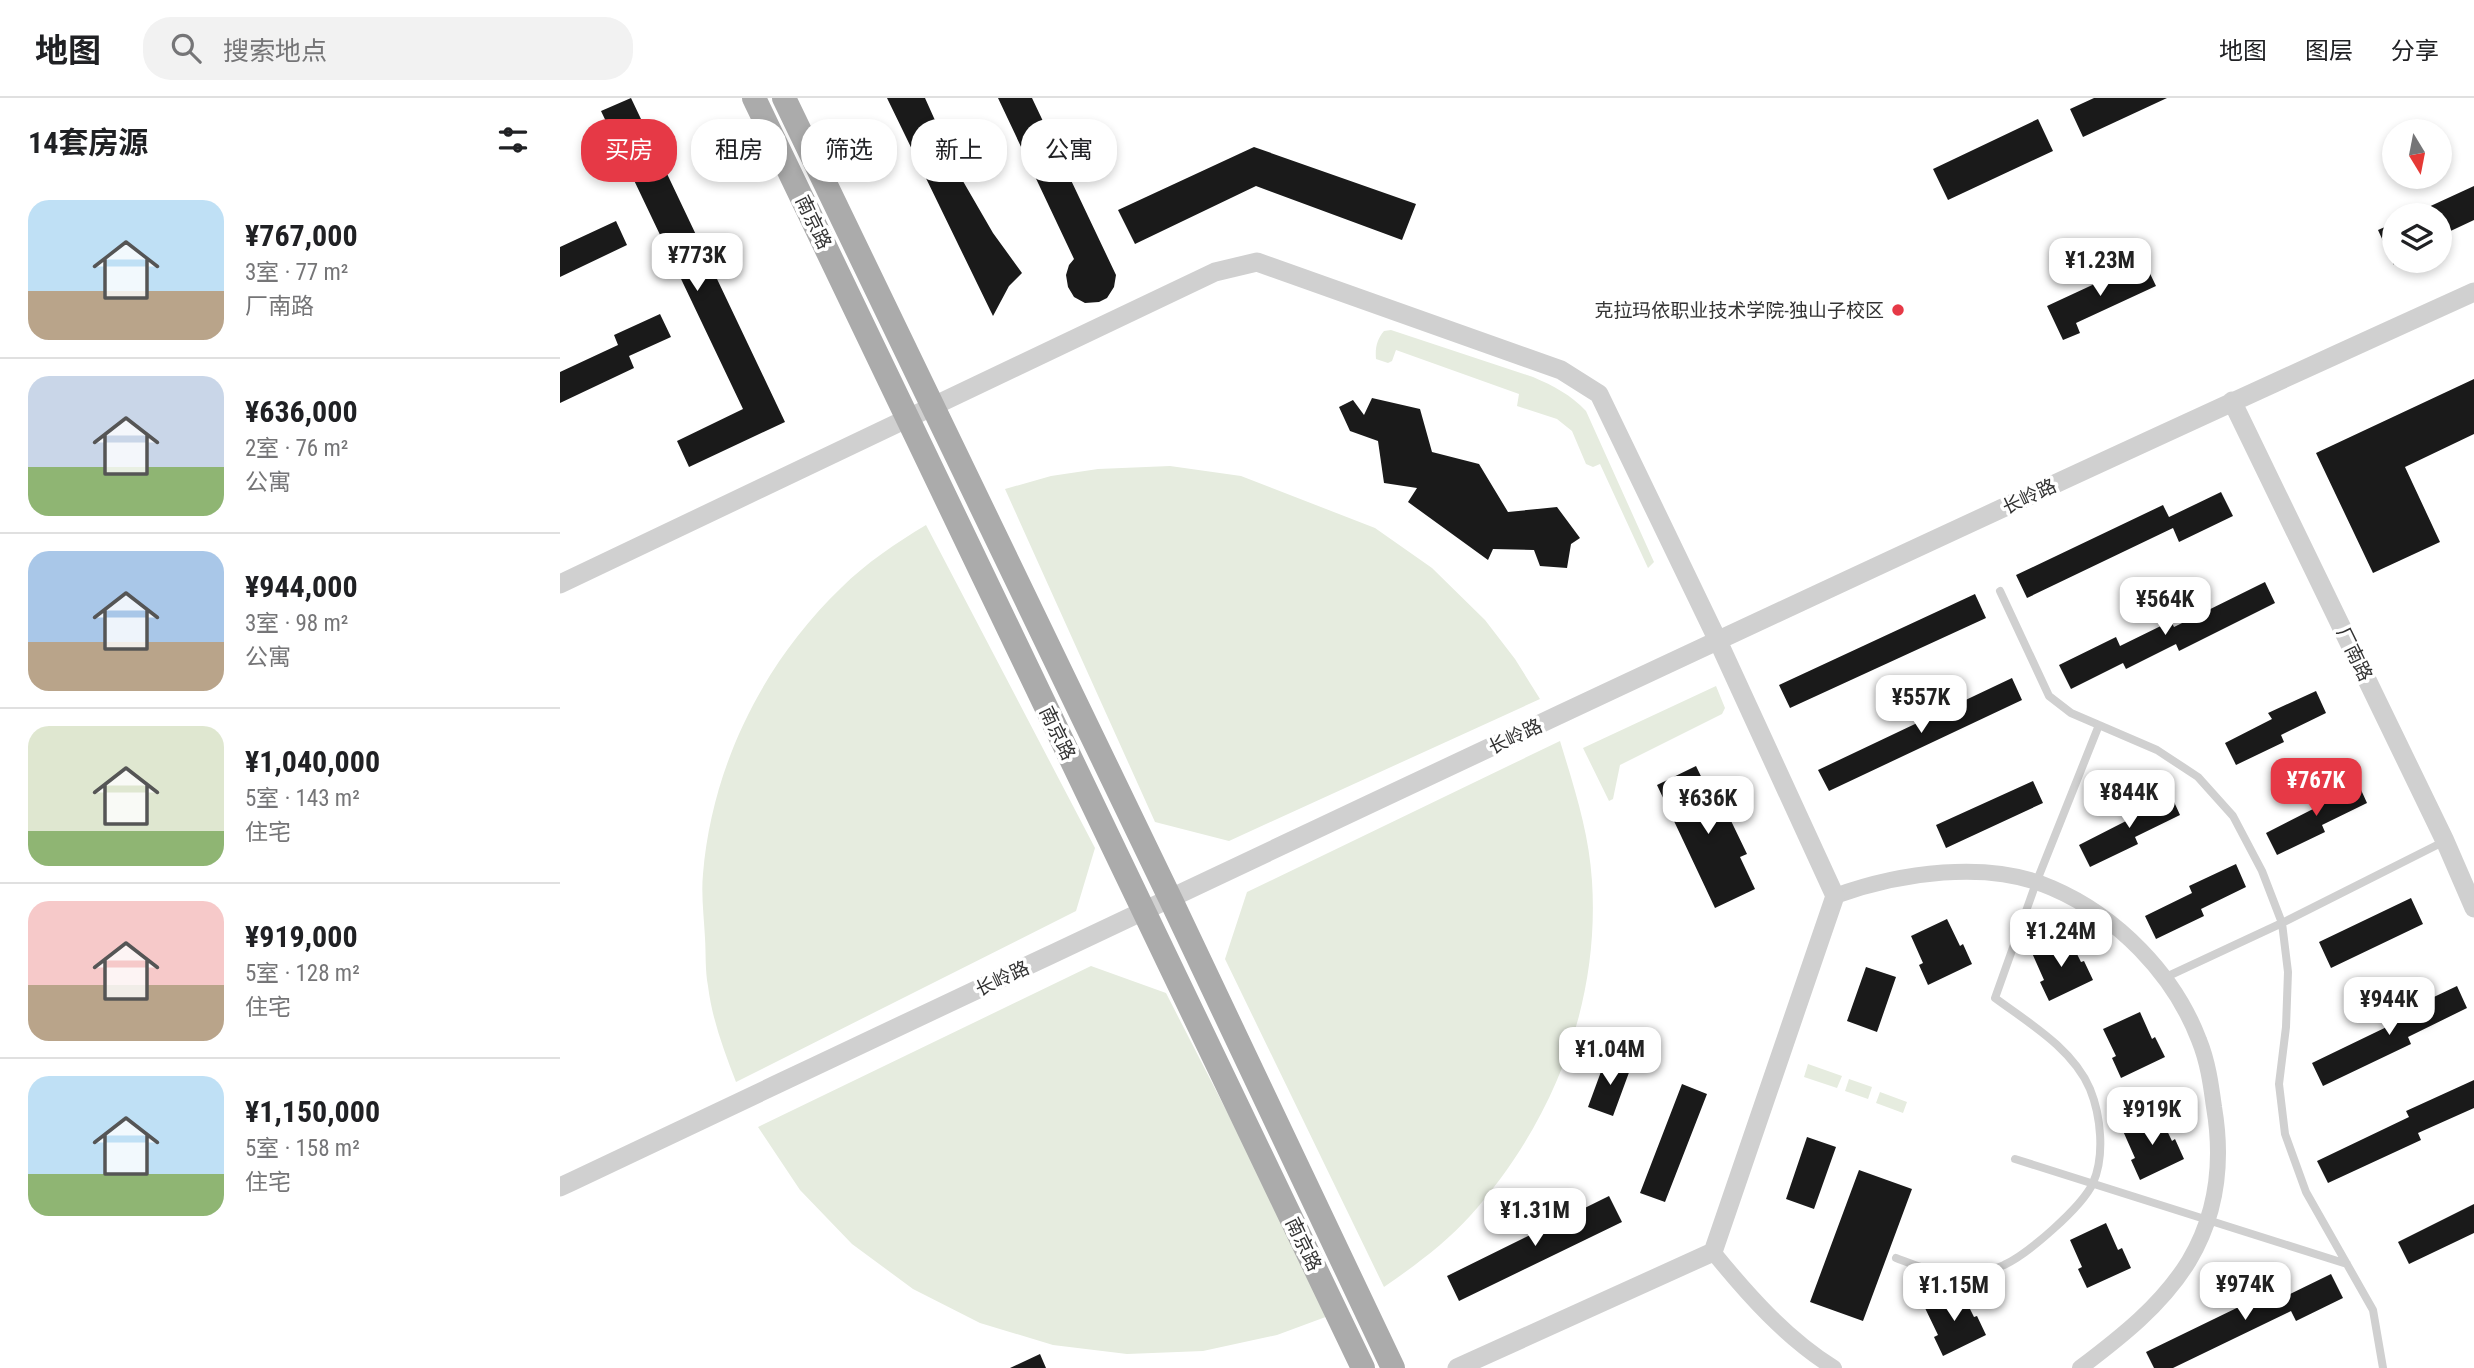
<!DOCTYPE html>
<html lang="zh">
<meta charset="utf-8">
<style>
:root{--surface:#fff;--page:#f2f2f2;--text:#202124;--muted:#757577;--line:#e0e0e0;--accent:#e63946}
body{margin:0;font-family:"Roboto Condensed","Noto Sans SC",sans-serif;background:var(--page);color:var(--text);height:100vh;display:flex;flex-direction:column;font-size:26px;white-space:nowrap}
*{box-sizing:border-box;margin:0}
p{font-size:23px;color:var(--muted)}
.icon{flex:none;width:38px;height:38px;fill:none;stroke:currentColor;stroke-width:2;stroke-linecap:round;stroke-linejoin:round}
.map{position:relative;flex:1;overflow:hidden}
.sheet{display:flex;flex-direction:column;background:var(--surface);width:560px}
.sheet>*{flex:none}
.guide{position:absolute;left:21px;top:21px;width:665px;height:63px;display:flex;gap:14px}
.needle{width:46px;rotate:170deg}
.buttons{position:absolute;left:1822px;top:21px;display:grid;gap:14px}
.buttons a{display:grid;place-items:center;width:70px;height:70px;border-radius:50%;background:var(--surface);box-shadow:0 4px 10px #0003;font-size:35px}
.price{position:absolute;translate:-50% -60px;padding:0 16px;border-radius:14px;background:#fff;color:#222;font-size:23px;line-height:46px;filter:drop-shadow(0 2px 4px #0008)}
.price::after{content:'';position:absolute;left:50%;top:42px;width:21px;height:16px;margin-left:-10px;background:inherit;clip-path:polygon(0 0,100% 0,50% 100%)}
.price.on{background:var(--accent);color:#fff}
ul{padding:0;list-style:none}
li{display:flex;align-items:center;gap:21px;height:175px;padding:0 28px}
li+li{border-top:2px solid var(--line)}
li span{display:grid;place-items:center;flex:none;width:196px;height:140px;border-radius:21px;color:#555}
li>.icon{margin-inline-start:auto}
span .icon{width:84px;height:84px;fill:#fffc;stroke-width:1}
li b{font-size:30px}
h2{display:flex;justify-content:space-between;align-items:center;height:84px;padding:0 28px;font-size:30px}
.tag{padding:0 24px;border-radius:28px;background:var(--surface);box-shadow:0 4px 10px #0003;font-size:24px;line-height:63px}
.tag.on{background:var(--accent);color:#fff}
header{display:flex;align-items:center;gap:42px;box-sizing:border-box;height:98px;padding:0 35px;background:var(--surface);border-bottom:2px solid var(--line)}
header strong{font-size:33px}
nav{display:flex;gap:38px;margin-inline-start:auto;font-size:24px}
.search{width:490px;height:63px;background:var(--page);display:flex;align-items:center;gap:18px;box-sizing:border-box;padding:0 24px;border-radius:28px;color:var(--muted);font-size:26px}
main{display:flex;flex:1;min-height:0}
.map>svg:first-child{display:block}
.green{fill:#e6ecdf}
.building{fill:#1a1a1a}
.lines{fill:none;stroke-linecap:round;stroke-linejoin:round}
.service{stroke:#d0d0d0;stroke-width:8}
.minor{stroke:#d0d0d0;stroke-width:16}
.tertiary{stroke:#d0d0d0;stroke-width:19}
.primary{stroke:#ababab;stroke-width:24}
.poi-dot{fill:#e63946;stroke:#fff;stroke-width:2.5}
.labels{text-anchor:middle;stroke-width:7;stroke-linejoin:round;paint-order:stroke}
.street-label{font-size:19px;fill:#333;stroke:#fff}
.poi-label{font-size:19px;fill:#333;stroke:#fff;text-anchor:end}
</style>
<header>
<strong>地图</strong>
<div class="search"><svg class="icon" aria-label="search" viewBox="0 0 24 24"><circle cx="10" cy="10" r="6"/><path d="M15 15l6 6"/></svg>搜索地点</div>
<nav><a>地图</a><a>图层</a><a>分享</a></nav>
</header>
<main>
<section class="sheet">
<h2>14套房源<svg class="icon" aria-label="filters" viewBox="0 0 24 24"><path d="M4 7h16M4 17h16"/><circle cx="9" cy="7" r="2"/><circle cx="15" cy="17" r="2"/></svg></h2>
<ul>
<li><span style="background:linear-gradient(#bfe0f5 65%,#b9a48a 0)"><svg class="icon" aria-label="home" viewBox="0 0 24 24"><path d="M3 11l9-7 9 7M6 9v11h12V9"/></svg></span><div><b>¥767,000</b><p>3室 · 77 m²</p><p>厂南路</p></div></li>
<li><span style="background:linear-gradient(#c9d6e8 65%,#8fb573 0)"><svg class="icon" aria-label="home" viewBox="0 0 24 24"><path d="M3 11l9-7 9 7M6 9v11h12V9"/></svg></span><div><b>¥636,000</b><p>2室 · 76 m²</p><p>公寓</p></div></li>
<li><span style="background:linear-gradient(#a9c7e8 65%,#b9a48a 0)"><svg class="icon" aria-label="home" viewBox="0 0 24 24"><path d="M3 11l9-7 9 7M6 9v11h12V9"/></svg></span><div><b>¥944,000</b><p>3室 · 98 m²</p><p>公寓</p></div></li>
<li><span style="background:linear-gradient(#dfe7d0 75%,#8fb573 0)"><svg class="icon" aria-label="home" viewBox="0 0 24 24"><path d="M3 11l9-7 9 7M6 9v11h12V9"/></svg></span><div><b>¥1,040,000</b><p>5室 · 143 m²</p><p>住宅</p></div></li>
<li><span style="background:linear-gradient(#f6c9c9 60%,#b9a48a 0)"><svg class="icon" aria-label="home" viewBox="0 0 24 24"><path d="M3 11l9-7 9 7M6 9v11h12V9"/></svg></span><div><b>¥919,000</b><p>5室 · 128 m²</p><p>住宅</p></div></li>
<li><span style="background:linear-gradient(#bfe0f5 70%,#8fb573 0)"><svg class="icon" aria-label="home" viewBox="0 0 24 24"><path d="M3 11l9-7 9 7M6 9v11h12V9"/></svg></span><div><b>¥1,150,000</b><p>5室 · 158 m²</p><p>住宅</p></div></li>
</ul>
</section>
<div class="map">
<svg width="1914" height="1270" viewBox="0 0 1914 1270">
<rect width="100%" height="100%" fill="#fff"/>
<path class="green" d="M831 232 973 279C994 288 1011 297 1026 313L1094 464 1088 470 1040 366 1033 369 1026 366 1012 333 997 321 957 308 959 296 836 252 832 263 828 265 816 261C815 250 817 241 824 233Z
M610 368 681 378 815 430 872 470 925 522 955 561 980 601 669 743 595 724 445 391 491 378 538 371Z
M366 427 535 750 516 813 176 984C164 953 152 921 148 888 145 872 146 855 145 840 144 819 141 797 143 776 152 668 203 565 281 490 306 465 336 445 366 427Z
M1156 588 1165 610 1162 616 1060 667 1053 701 1049 703 1023 650Z
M1000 643C1014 689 1029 734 1032 783 1040 908 992 1026 910 1118 886 1145 853 1169 824 1189L665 861 687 794Z
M531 868 606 895 771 1217 717 1237 643 1253 567 1256 493 1247 420 1225 353 1191 292 1146 240 1092 198 1029Z
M1248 966 1282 978 1277 990 1244 979Z
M1289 981 1312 989 1308 1001 1285 993Z
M1320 994 1347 1004 1343 1015 1316 1005Z"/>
<path class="building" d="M71 0 225 324 129 369 117 343 183 311 41 13Z
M327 0H365L400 78 433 135 462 175 449 188 433 218Z
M438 0H472L556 177 554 189 547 200 539 204 525 205 514 199 508 189 506 177 509 167 514 161Z
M1534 0H1607L1523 39 1510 11Z
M1478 21 1493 53 1388 102 1373 71Z
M694 49 856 106 842 142 696 88 575 146 558 112Z
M1914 88V122L1880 138V117H1851Z
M56 123 67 147 0 179V149Z
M1834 125V167L1818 132Z
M1584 163 1596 188 1516 225 1520 235 1503 242 1487 208Z
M100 216 111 239 69 258 74 270 0 305V274L58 247 54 237Z
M1914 281V336L1845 369 1880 444 1813 475 1756 355Z
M812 300 860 311 872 354 919 366 948 414 997 409 1020 440 1011 446 1007 470 980 468 974 452 933 451 928 462 848 404 857 390 824 385 818 343 790 333 779 309 793 302 804 317Z
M1661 394 1673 418 1619 444 1613 430 1467 500 1456 477 1603 407 1609 419Z
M1705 484 1715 505 1619 553 1616 546 1566 571 1563 565 1511 591 1499 567 1556 539 1560 548 1611 523 1614 529Z
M1415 496 1426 520 1230 610 1219 587Z
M1452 580 1462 602 1269 693 1258 672Z
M1756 593 1766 615 1721 637 1724 644 1676 667 1665 645 1712 621 1708 615Z
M1136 668 1153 703 1160 700 1187 756 1180 759 1195 791 1155 810 1097 687Z
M1473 683 1483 705 1386 750 1376 727Z
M1797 683 1807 705 1762 727 1765 734 1717 757 1706 735 1753 711 1750 705Z
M1610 695 1620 717 1575 739 1578 746 1530 769 1519 747 1566 723 1563 717Z
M1676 766 1686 789 1641 811 1644 818 1596 841 1585 818 1632 795 1629 788Z
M1851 800 1863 826 1771 870 1759 844Z
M1387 821 1400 848 1403 846 1412 866 1368 887 1359 867 1363 865 1351 838Z
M1508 838 1521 864 1524 863 1533 882 1489 903 1480 884 1484 882 1472 855Z
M1306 869 1336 879 1317 934 1287 923Z
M1897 888 1907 910 1848 939 1851 946 1763 988 1752 965 1839 923 1836 917Z
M1580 914 1592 941 1595 939 1605 959 1561 980 1552 960 1556 958 1543 931Z
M1046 960 1071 969 1053 1018 1028 1009Z
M1914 982V1010L1858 1035 1861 1042 1768 1085 1757 1063 1849 1019 1846 1013Z
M1122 986 1147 996 1105 1104 1080 1095Z
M1599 1016 1612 1043 1615 1041 1624 1061 1580 1082 1571 1062 1575 1060 1563 1033Z
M1247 1039 1276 1049 1254 1111 1226 1101Z
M1299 1072 1352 1091 1303 1223 1250 1204Z
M1049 1098 1062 1124 899 1203 887 1178Z
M1914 1106V1135L1849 1166 1838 1144Z
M1546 1125 1558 1152 1562 1150 1571 1170 1527 1190 1518 1171 1522 1169 1510 1142Z
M1771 1176 1783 1200 1736 1223 1731 1213 1613 1270H1594L1586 1254 1722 1188 1726 1198Z
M1401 1193 1414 1219 1417 1218 1426 1237 1383 1258 1374 1239 1378 1237 1365 1210Z
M480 1256 486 1270H450Z"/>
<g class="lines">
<path class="service" d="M1440 493 1489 598 1511 615 1597 652 1638 679 1673 718 1702 773 1722 825 1728 874 1726 929 1719 986 1725 1036 1746 1094 1813 1212 1823 1270
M1604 880 1722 825 1885 743
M1455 1061 1787 1166
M1336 1160C1360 1169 1382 1179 1408 1175 1419 1174 1434 1172 1444 1167 1468 1156 1522 1109 1533 1085 1545 1058 1541 1018 1530 991 1513 951 1469 925 1435 900L1476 785 1539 627"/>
<path class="minor" d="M1275 798C1338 775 1428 761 1492 790 1557 818 1614 876 1639 942 1648 964 1651 987 1654 1009 1663 1062 1657 1116 1629 1163 1602 1207 1561 1239 1520 1270
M1153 1154C1188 1197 1226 1240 1274 1270"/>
<path class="tertiary" d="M1672 303 1885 743 1914 810
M0 486 655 174 697 164 1001 272 1039 296 1158 543 1275 798 1153 1154 897 1270
M0 1089C636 788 1272 485 1914 194"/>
<path class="primary" d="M194 0 803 1270
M224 0 610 800 833 1270"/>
</g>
<circle class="poi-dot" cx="1338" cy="212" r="7"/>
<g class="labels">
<g class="street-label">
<text transform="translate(254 124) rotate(64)" y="7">南京路</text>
<text transform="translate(1469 398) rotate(-25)" y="7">长岭路</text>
<text transform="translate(1795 556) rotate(64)" y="7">厂南路</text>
<text transform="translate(498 635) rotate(64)" y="7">南京路</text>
<text transform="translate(955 638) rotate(-25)" y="7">长岭路</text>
<text transform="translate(442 880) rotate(-25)" y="7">长岭路</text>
<text transform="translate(744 1146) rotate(64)" y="7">南京路</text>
</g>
<g class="poi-label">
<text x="1324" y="219">克拉玛依职业技术学院-独山子校区</text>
</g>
</g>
</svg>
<div class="buttons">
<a><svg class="needle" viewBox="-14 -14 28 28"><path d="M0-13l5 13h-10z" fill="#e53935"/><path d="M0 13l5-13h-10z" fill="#757577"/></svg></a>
<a><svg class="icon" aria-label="layers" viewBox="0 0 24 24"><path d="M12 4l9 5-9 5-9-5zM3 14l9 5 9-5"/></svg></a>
</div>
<b class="price" style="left:137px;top:195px">¥773K</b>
<b class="price" style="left:1540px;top:200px">¥1.23M</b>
<b class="price" style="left:1605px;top:539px">¥564K</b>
<b class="price" style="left:1361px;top:637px">¥557K</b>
<b class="price on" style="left:1756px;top:720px">¥767K</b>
<b class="price" style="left:1569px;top:732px">¥844K</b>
<b class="price" style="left:1148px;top:738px">¥636K</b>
<b class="price" style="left:1501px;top:871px">¥1.24M</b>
<b class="price" style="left:1829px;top:939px">¥944K</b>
<b class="price" style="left:1050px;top:989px">¥1.04M</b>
<b class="price" style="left:1592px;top:1049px">¥919K</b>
<b class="price" style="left:975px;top:1150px">¥1.31M</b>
<b class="price" style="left:1685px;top:1224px">¥974K</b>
<b class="price" style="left:1394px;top:1225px">¥1.15M</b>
<div class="guide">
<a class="tag on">买房</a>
<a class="tag">租房</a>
<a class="tag">筛选</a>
<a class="tag">新上</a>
<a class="tag">公寓</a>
</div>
</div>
</main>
